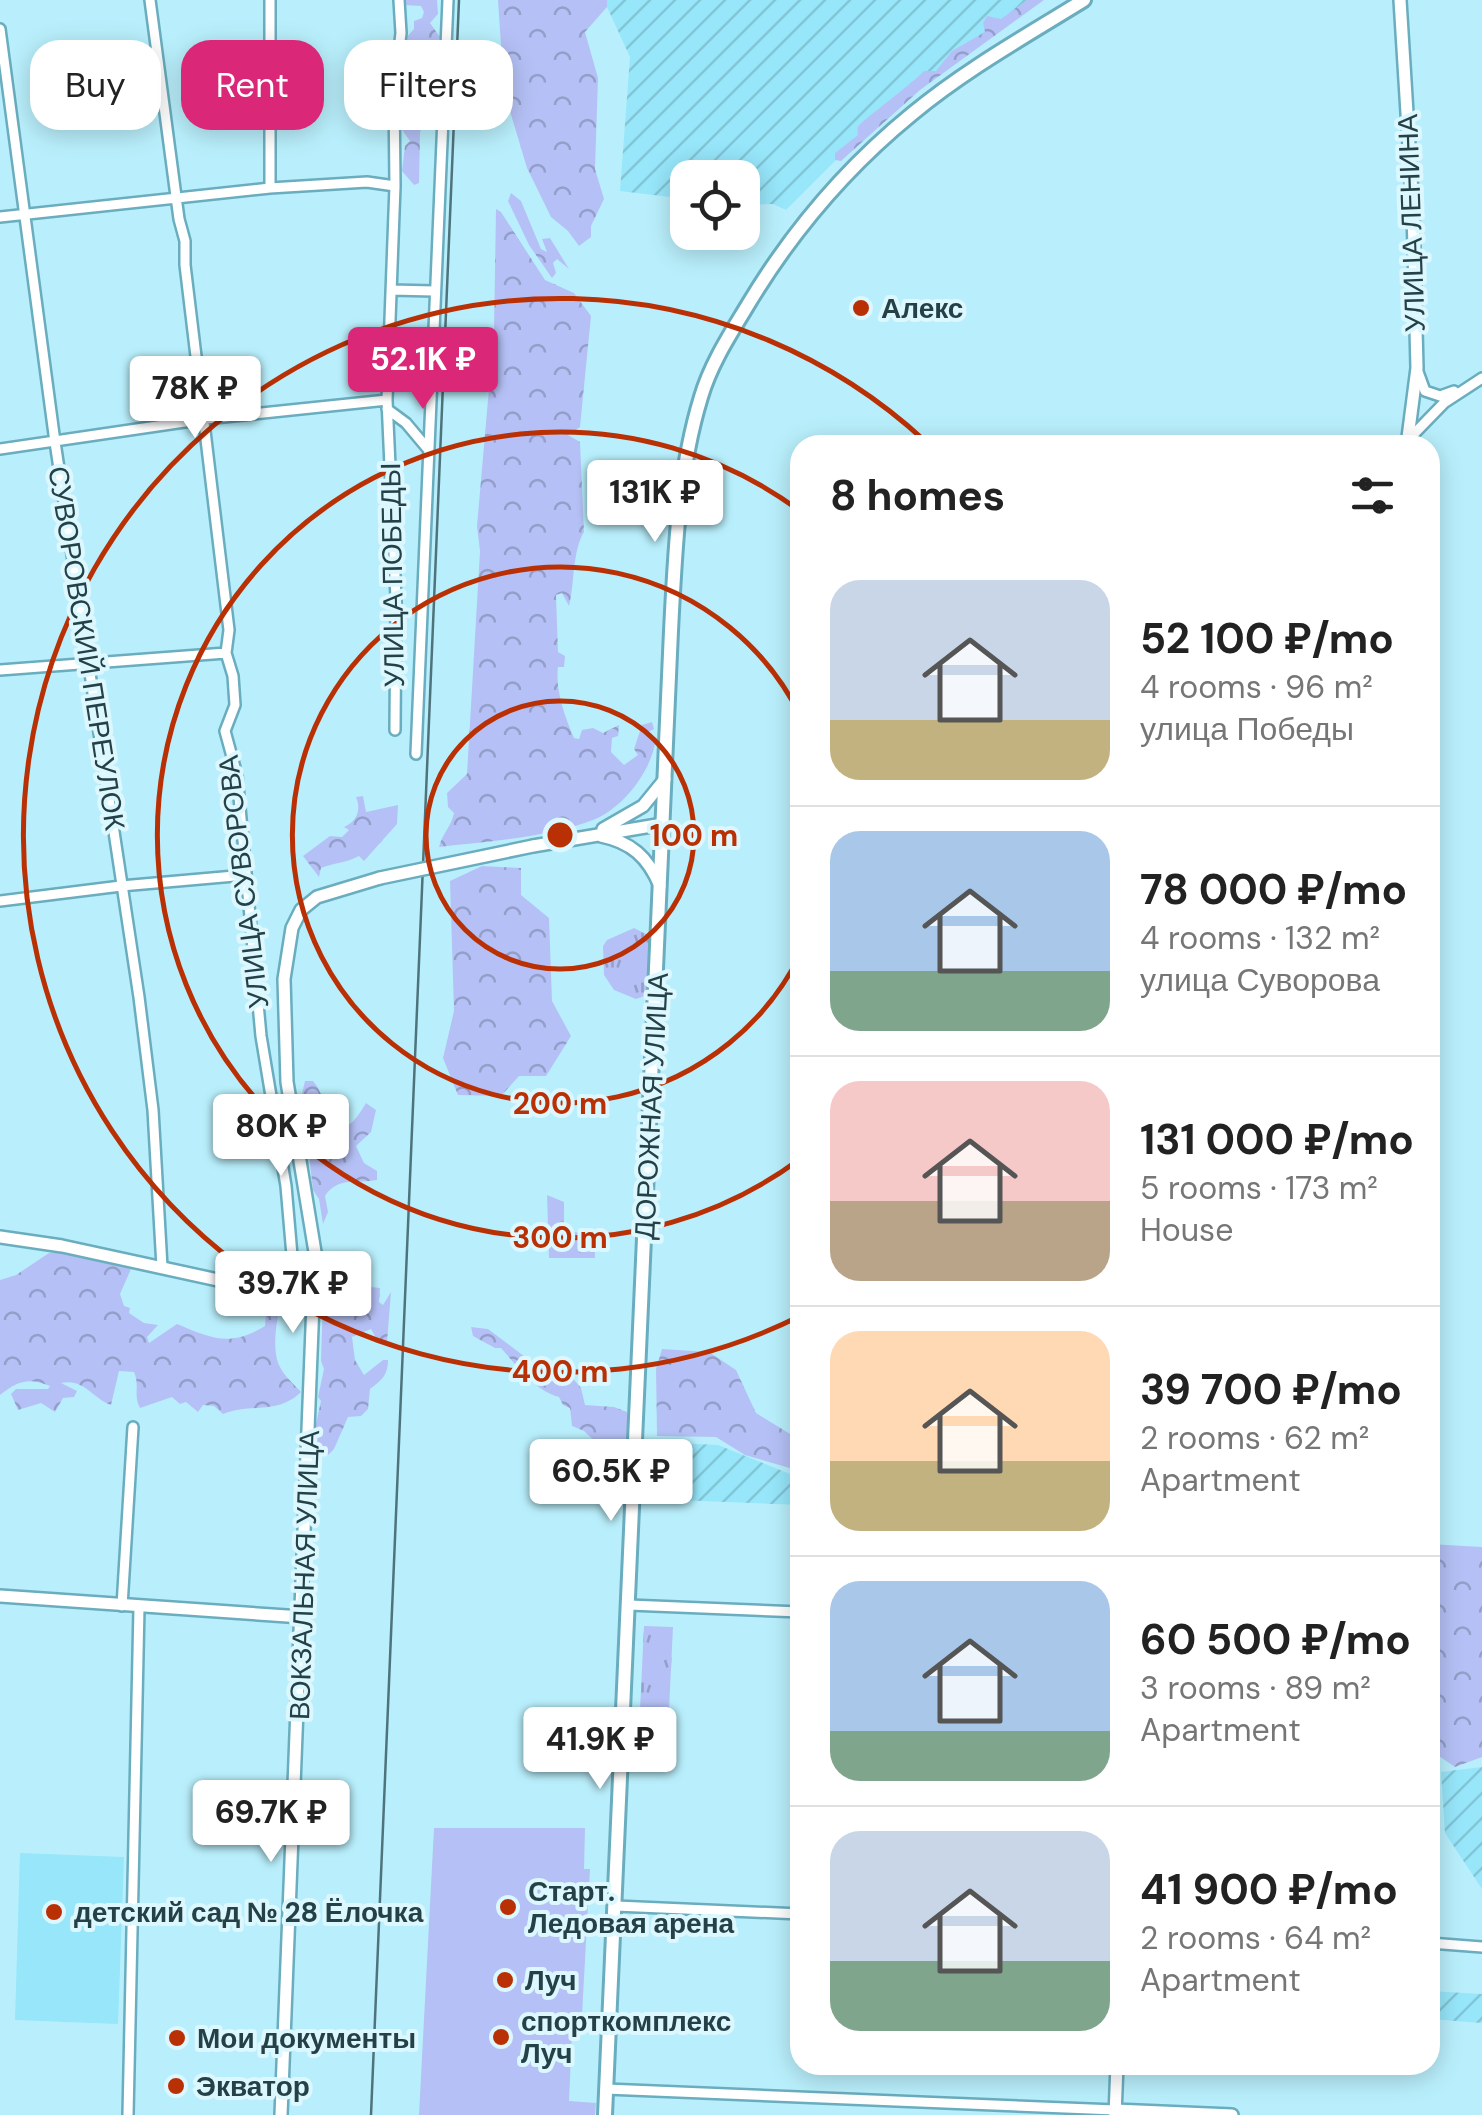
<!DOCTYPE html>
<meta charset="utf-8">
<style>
:root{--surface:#fff;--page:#f2f2f2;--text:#222;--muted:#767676;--line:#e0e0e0;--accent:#db2777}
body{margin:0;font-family:"DM Sans",sans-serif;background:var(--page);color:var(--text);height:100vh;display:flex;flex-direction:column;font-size:38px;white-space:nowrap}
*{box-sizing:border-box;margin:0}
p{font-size:32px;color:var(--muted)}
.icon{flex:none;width:55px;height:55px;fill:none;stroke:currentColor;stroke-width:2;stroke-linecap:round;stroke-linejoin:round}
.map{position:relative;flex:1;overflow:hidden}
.drawer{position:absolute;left:790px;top:435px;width:650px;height:1640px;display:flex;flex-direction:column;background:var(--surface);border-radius:30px;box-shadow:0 5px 25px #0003}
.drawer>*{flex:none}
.banner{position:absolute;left:30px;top:40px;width:610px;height:90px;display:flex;gap:20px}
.controls{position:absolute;left:670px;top:160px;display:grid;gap:20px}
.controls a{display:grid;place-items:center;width:90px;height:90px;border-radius:20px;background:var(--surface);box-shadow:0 5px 25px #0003;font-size:50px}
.price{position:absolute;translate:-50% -85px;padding:0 22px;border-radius:10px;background:#fff;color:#222;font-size:32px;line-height:65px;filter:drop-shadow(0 2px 5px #0008)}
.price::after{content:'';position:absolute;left:50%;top:60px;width:30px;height:22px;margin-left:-15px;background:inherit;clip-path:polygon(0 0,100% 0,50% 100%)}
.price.on{background:var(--accent);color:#fff}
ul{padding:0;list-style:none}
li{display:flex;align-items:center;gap:30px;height:250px;padding:0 40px}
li+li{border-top:2px solid var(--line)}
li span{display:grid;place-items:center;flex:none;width:280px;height:200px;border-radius:30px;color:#555}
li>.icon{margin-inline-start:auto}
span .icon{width:120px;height:120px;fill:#fffc;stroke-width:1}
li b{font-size:42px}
h2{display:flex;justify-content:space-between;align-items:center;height:120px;padding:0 40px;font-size:42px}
.pill{padding:0 35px;border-radius:30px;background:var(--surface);box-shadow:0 5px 25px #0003;font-size:35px;line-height:90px}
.pill.on{background:var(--accent);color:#fff}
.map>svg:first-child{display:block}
.built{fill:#97e6fa}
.industrial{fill:url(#industrial-furrows)}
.grass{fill:url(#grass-tufts)}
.forest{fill:url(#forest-crowns)}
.pitch{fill:#b5c1f6}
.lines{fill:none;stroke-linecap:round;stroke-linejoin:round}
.minor-casing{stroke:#6aadbe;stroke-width:14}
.tertiary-casing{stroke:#6aadbe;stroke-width:16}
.secondary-casing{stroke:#6aadbe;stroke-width:18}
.minor{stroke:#fff;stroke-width:9}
.tertiary{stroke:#fff;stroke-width:11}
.secondary{stroke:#fff;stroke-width:12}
.rail{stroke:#4f737b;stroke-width:2.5}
.tertiary-bridge-casing{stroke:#6aadbe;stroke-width:16;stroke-linecap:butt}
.tertiary-bridge{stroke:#fff;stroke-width:11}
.ring{fill:none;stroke:#ba3005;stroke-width:5}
.poi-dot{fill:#ba3005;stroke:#dcf7fe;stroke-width:4}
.labels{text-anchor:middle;stroke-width:8;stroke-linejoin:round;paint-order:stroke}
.street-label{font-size:28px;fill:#244147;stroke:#dcf7fe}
.poi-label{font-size:28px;font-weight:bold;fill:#244147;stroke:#dcf7fe;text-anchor:start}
.centre{fill:#ba3005;stroke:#dcf7fe;stroke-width:5}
.ring-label{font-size:30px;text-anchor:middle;font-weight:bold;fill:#ba3005;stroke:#dcf7fe;stroke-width:8;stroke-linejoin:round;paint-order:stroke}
</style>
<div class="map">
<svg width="1482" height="2115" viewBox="0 0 1482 2115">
<defs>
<pattern id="industrial-furrows" width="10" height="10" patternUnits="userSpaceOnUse" patternTransform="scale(2.5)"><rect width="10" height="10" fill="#97e6fa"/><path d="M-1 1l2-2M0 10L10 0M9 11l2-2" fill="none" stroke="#82c6d8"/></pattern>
<pattern id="grass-tufts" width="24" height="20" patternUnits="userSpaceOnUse" patternTransform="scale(2.5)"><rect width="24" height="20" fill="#b5c1f6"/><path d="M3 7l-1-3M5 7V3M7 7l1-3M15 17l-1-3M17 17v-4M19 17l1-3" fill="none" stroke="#939ec9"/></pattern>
<pattern id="forest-crowns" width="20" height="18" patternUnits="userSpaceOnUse" patternTransform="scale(2.5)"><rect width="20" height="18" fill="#b5c1f6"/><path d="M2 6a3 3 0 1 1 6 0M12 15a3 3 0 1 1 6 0" fill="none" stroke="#939ec9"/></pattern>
</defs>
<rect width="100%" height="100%" fill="#b9effc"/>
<path class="built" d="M20 1853 124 1857 118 2024 15 2020Z"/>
<path class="industrial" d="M607 0H1034L901 101 853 143 786 210 773 204 743 205 742 178H688L687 199 620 191 630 57 607 7Z
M656 1442 718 1445 800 1478V1505L677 1500 676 1487 670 1485Z
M1482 1767V1889L1445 1833 1441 1772Z
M1430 1991 1482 1994V2023L1430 2019Z"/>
<path class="grass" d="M634 928 650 936 648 995 636 999 614 990 604 975 603 946 607 940Z
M644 1626 673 1627 668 1732 639 1731Z"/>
<path class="forest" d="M404 0H437L438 14 430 23 440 37 437 43 430 45 425 56 427 63 433 58 437 65 429 118H424L420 133 419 183 414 185 402 171 405 146 410 141 400 127 406 107 402 102 407 89 412 88 410 65 417 50 414 44 408 46 403 41 414 29V21L422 18 424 12 421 6 403 5Z
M498 0H607V7L585 32 598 78 595 169 604 199 591 226V237L579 246 568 231 551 217 527 168 504 91Z
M1027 0H1044L920 90 841 161 835 160V153L858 135C858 132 857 129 858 127 860 122 913 83 924 71H936L952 51 985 32 983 23 987 16 1001 19Z
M511 193 521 201 541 249 547 252 542 239 550 238 569 269 557 259 553 263 556 273 552 278 529 245 508 201Z
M496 209 501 212 545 280 574 293 591 316 580 427 568 435 580 442 584 532C572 552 575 582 569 606L562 593 556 595 558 652 565 656 564 667H558C555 690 565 717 574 738L579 739 582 730 593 728 603 733 619 725 618 736 612 738 611 752 624 765 638 755 634 749 642 725 652 722 654 729 648 732 655 744C649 774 622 809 593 820 546 838 488 841 439 847 442 834 451 827 454 813L448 807 447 793 467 774 480 551 477 526 494 331Z
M363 796 366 812 398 805 397 824 364 861 359 856C346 863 334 863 321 868L319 877 303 856 330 836 342 837 349 830 344 827C358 821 361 809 356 797Z
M482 866 521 868V895L549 918 552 1001 571 1036 546 1076H519L501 1096 458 1095 443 1058 454 1011 450 881Z
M305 1081H313C321 1090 322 1101 331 1108L327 1116 331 1129C351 1129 356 1119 366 1103L376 1110 371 1132 356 1146 364 1163 377 1171V1180C357 1184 338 1176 325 1196L328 1212 323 1224 319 1199 313 1190 302 1094Z
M547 1195 564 1202V1231L594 1234 595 1258H549Z
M49 1253H62L131 1269 120 1294 124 1306 130 1308 129 1313 144 1323 158 1325 147 1337 149 1343 177 1324C213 1339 230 1347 265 1326L267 1301 280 1305C277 1321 271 1350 280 1367 284 1376 295 1385 301 1392 278 1415 250 1403 223 1414L214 1406 203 1405 198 1412 186 1402 180 1404 172 1397 140 1408C133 1396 140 1385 134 1372L119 1371 111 1405C92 1398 84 1378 61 1383L77 1391 74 1397 63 1398 55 1412 41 1403 18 1410 11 1394 16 1389H48L50 1386C29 1377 17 1381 0 1395V1280L16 1275Z
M335 1283 380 1288 379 1302 383 1305 391 1292 387 1342 376 1338 371 1329 352 1337 355 1360 364 1375 383 1360H388C388 1375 382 1380 370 1389L368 1409 361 1416 348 1417 334 1449 328 1455 314 1446 313 1437 321 1401 318 1397 324 1369 321 1361 323 1298Z
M471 1327 488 1329 533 1363 570 1375 581 1388 585 1405 614 1407 627 1412 630 1432 625 1444 605 1451 584 1431 572 1426 570 1408 563 1405 559 1397C534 1390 518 1367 501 1348H495L473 1336Z
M662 1349 709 1352 736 1370 756 1413 800 1440V1471L745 1455 716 1437 657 1436 656 1369Z
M1430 1544 1482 1547V1757L1455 1767 1430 1750Z"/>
<path class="pitch" d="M434 1828H585L584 1869H590L581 2033H572L569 2101 596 2103 595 2115H419Z"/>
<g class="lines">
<g class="minor-casing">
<path id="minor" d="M150 0 179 219 185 241V265L229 630 226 653 233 676 235 705 225 731 237 775 261 1036 286 1186 295 1290
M270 0V188
M0 29 55 442 139 997 153 1110 162 1267
M0 217 270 188 367 182 395 186
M391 290 434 291
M1417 369 1425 391 1440 396 1454 391
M387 409 406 423 427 448
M1408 440 1444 403 1482 378
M0 449 205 419 387 400
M0 670 226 653
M395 730 396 598 387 400 395 186 394 93 401 33 399 0
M416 754 448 0
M0 901 121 886 246 875
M629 1605 800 1612
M122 1606 133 1427
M616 1906 800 1914
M1430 1943 1482 1947
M606 2089 1115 2110
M128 2115 139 1608"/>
</g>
<g class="tertiary-casing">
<path id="tertiary" d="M1400 0 1413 210 1417 368 1407 445
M603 829 643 806 665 779
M601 836C631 842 648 857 660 886
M533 846 663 824
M0 1237 62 1246 264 1290H295L315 1282
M0 1596 302 1617
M1115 2110 1232 2115
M281 2115 315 1252 287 1082 284 979 292 928 301 910 317 897 380 878
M1115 2115 1117 2065"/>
</g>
<g class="secondary-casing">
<path id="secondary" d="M605 2115 671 631C675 553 678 472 701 397 711 363 731 333 749 303 793 230 847 167 912 114 965 70 1026 36 1084 0"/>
</g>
<use href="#minor" class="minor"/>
<use href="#tertiary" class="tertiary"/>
<use href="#secondary" class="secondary"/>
<path class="rail" d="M371 2115 459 0"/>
<g class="tertiary-bridge-casing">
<path id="tertiary-bridge" d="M380 878 533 846"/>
</g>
<use href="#tertiary-bridge" class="tertiary-bridge"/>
</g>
<g class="ring">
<circle cx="560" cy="835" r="134"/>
<path d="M800 955A268 268 0 1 1 800 715"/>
<path d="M800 1159A403 403 0 1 1 800 511"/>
<path d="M800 1316A537 537 0 1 1 926 442"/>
</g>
<g class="poi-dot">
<circle cx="861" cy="308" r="10"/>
<circle cx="508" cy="1907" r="10"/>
<circle cx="54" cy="1912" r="10"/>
<circle cx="505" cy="1980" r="10"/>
<circle cx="501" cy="2037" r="10"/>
<circle cx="177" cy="2038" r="10"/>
<circle cx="176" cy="2086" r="10"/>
</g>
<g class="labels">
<g class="street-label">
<text transform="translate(1411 223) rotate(-92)" y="10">УЛИЦА ЛЕНИНА</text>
<text transform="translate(392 575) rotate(-91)" y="10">УЛИЦА ПОБЕДЫ</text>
<text transform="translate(87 648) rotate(81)" y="10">СУВОРОВСКИЙ ПЕРЕУЛОК</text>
<text transform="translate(243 882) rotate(-97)" y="10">УЛИЦА СУВОРОВА</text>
<text transform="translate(651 1106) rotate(-87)" y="10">ДОРОЖНАЯ УЛИЦА</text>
<text transform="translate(304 1575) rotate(-88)" y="10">ВОКЗАЛЬНАЯ УЛИЦА</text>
</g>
<g class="poi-label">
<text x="881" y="318">Алекс</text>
<text x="528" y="1901">Старт.<tspan x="528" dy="32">Ледовая арена</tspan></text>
<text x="74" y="1922">детский сад № 28 Ёлочка</text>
<text x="525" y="1990">Луч</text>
<text x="521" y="2031">спорткомплекс<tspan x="521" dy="32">Луч</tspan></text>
<text x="197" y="2048">Мои документы</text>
<text x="196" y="2096">Экватор</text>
</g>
</g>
<circle cx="560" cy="835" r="15" class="centre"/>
<g class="ring-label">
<text x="694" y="846">100 m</text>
<text x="560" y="1114">200 m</text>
<text x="560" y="1248">300 m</text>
<text x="560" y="1382">400 m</text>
</g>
</svg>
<div class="controls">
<a><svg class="icon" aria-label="locate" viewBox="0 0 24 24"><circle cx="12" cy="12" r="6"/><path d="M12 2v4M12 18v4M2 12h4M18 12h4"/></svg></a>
</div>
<b class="price on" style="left:423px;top:412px">52.1K ₽</b>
<b class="price" style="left:195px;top:441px">78K ₽</b>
<b class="price" style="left:655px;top:545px">131K ₽</b>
<b class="price" style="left:281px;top:1179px">80K ₽</b>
<b class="price" style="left:293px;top:1336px">39.7K ₽</b>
<b class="price" style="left:611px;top:1524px">60.5K ₽</b>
<b class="price" style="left:600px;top:1792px">41.9K ₽</b>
<b class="price" style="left:271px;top:1865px">69.7K ₽</b>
<div class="banner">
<a class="pill">Buy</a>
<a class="pill on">Rent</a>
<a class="pill">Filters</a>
</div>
<section class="drawer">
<h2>8 homes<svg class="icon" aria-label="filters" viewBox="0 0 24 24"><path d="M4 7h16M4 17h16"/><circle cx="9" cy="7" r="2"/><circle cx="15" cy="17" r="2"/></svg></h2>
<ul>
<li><span style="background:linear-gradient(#c9d6e8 70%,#c2b280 0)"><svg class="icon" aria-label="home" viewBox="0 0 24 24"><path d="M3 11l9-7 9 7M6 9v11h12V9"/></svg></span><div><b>52 100 ₽/mo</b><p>4 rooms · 96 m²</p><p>улица Победы</p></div></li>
<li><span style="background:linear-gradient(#a9c7e8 70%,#7fa58c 0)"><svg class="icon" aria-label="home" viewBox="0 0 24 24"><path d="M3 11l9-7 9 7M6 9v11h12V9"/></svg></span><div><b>78 000 ₽/mo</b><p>4 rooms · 132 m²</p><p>улица Суворова</p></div></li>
<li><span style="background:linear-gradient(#f6c9c9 60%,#b9a48a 0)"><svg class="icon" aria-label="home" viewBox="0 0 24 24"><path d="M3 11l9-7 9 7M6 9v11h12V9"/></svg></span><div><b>131 000 ₽/mo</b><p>5 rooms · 173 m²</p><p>House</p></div></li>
<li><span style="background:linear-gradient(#ffd9b3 65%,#c2b280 0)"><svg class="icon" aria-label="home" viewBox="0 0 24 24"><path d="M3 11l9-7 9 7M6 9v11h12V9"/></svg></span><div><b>39 700 ₽/mo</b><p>2 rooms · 62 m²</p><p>Apartment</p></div></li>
<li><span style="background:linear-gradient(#a9c7e8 75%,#7fa58c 0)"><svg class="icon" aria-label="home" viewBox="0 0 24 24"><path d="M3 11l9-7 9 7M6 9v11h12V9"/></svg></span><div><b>60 500 ₽/mo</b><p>3 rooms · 89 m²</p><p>Apartment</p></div></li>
<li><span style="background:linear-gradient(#c9d6e8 65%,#7fa58c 0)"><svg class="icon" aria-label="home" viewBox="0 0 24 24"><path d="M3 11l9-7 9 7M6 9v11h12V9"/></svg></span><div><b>41 900 ₽/mo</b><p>2 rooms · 64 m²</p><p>Apartment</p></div></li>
</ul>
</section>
</div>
